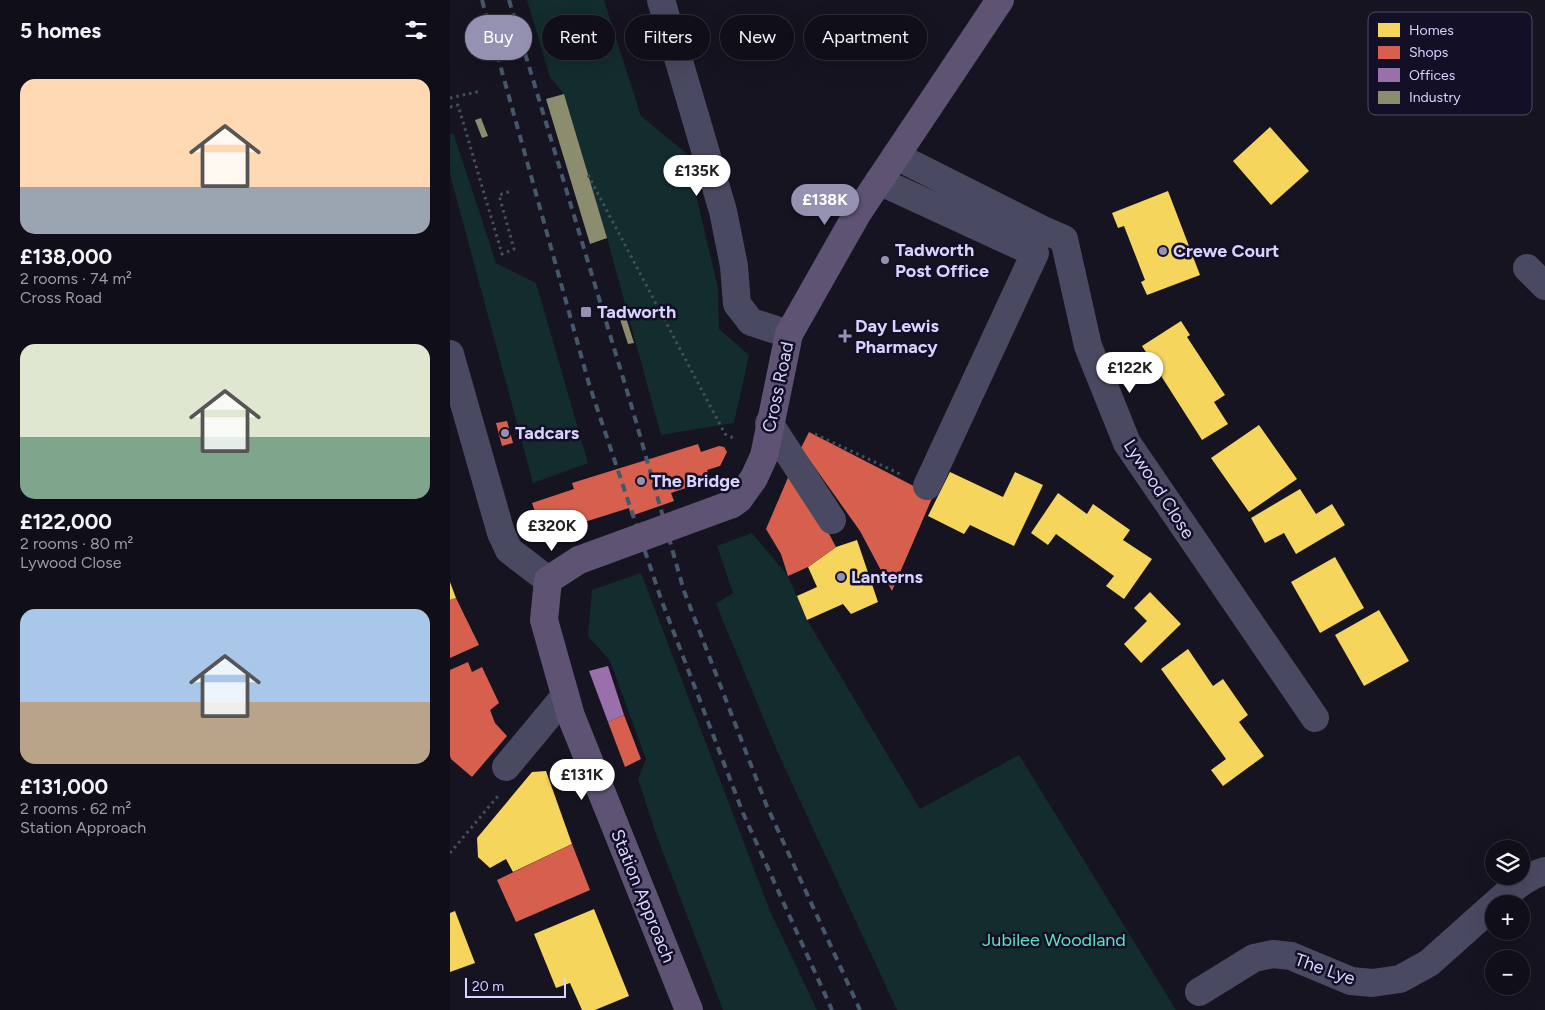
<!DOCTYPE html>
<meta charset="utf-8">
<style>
:root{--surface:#100f19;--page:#1e1d26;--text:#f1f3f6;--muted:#9c9ca2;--line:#302f38;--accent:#9591b1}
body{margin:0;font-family:Figtree,sans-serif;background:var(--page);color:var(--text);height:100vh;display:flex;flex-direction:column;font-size:19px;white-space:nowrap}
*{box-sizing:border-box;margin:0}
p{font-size:16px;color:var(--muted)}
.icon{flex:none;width:28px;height:28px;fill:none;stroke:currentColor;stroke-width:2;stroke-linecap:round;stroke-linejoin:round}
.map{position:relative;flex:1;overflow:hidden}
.side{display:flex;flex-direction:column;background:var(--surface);width:450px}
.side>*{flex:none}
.guide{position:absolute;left:15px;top:15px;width:475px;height:45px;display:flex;gap:10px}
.buttons{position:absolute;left:1035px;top:840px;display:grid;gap:10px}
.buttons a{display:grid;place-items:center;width:45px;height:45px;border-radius:50%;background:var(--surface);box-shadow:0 5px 20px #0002,0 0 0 1px var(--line);font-size:25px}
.scale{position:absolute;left:15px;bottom:12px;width:101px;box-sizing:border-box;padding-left:5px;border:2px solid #d9d4ff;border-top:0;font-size:14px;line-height:18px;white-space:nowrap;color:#d9d4ff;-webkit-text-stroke:4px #130f26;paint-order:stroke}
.price{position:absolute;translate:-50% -42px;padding:0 11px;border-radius:18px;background:#fff;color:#222;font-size:16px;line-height:32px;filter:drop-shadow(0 1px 2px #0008)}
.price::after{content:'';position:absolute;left:50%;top:30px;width:15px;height:11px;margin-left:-8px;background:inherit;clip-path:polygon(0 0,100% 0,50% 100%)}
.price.selected{background:var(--accent);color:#fff}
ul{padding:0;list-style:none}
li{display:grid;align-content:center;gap:10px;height:265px;padding:0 20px}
li span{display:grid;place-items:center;height:155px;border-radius:15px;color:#555}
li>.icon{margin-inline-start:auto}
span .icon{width:90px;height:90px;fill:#fffc;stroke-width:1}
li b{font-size:21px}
h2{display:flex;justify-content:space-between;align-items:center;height:60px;padding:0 20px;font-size:21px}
.chip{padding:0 18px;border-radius:22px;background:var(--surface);box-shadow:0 5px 20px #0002,0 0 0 1px var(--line);font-size:18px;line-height:45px}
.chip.selected{background:var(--accent);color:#fff}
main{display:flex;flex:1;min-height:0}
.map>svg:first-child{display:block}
.green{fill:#132c2d}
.homes{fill:#f6d55c}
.shops{fill:#d6604d}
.offices{fill:#9970ab}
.industry{fill:#8c8c6e}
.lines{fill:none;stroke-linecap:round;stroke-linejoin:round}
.path{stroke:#44505f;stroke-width:3;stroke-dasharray:2.5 4;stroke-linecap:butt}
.minor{stroke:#4a4962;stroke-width:28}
.major{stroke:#5e5373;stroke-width:28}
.rail{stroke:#43596b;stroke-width:4;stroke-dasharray:8 6;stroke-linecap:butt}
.major-bridge{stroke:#5e5373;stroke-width:28}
.poi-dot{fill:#9591b1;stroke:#130f26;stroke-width:2}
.labels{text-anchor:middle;stroke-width:5;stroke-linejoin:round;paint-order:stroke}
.poi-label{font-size:18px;font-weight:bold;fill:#d9d4ff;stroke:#130f26;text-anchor:start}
.street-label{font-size:18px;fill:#d9d4ff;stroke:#130f26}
.park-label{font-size:18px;fill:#5fe0c0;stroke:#130f26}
.key{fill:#130f26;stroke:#4e4a67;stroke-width:1}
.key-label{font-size:14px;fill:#d9d4ff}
</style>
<main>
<section class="side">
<h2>5 homes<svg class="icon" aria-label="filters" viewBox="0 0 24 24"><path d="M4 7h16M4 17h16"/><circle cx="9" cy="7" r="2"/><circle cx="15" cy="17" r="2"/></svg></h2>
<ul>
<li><span style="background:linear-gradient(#ffd9b3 70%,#9aa5b1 0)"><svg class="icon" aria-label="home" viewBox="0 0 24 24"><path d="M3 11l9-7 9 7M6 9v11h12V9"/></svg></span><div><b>£138,000</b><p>2 rooms · 74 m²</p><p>Cross Road</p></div></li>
<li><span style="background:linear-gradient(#dfe7d0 60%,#7fa58c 0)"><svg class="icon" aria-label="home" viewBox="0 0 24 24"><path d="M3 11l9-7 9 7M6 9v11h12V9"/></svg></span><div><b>£122,000</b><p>2 rooms · 80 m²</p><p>Lywood Close</p></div></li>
<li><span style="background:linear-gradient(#a9c7e8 60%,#b9a48a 0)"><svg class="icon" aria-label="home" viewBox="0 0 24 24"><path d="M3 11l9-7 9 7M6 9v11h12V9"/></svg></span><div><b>£131,000</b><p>2 rooms · 62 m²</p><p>Station Approach</p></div></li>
</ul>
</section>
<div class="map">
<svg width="1095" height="1010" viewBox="0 0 1095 1010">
<rect width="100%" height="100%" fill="#161421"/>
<path class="green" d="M77 0H154L191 116 236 153 268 288 269 329 299 355 284 423 211 435 157 238 114 94 100 77Z
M0 133 4 135 46 263 86 283 138 463 83 483 0 174Z
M302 533 338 576 357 620 470 809 569 755 726 1010H447L328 753 266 604 283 593 267 546Z
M191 573 320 911 367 1010H273L206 834 188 779 196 759 160 661 138 636 142 590Z"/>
<path class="homes" d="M820 127 859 171 821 205 783 161Z
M718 191 750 275 697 295 691 282 695 280 674 226 668 228 662 213Z
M731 321 740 335 737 337 775 395 764 402 778 424 752 440 692 346Z
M809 425 847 479 799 512 761 458Z
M500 472 553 497 565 472 593 485 564 546 520 525 514 534 478 516Z
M850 489 866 514 882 504 895 525 846 554 834 533 815 543 801 518Z
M608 493 637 514 643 504 680 530 673 540 702 559 674 599 656 586 664 576 606 534 598 545 581 533Z
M407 540 428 602 401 614 393 604 357 620 347 596 367 587 358 567 386 547Z
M885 557 914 608 870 633 841 582Z
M0 582 6 598 0 600Z
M700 592 731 624 691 663 674 644 697 621 684 608Z
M929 610 959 661 914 686 885 635Z
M738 649 763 686 773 679 798 715 789 722 814 756 773 786 761 770 776 759 711 669Z
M96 771 122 844 63 872 56 859 40 868 28 857 27 838 82 772Z
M144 909 179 996 145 1010H132L120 983 106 988 84 934Z
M5 911 25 963 0 972V913Z"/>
<path class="shops" d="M57 421 63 443 52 446 46 423Z
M359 432 483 496 442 591 410 531 351 448Z
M248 444 251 452 269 446 274 447 277 452 270 466 257 470 260 480 221 493 224 501 181 516 179 508 93 535 82 503 124 489 122 483Z
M343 466 386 547 358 567 338 576 331 554 316 529Z
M6 598 29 645 0 658V600Z
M18 662 22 672 32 667 49 703 40 710 45 723 57 736 22 777 1 759 0 756V670Z
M174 715 191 759 175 767 158 722Z
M122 844 140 890 66 922 47 880Z"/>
<path class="offices" d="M158 666 174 715 158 722 139 671Z"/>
<path class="industry" d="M114 94 157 238 140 244 96 99Z
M31 118 38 136 32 138 25 120Z
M173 308 184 343 178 344 167 310Z"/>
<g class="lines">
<path class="path" d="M0 98 31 91
M0 107 8 105 52 254 64 249 49 195 61 191
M138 175 275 434 285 439
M365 434 450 474
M0 853 48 796"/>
<path class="minor" d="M211 0 273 211 284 266 287 304 301 322 339 334
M446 156 591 229 614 239 638 346 677 443 865 718
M429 181 585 253 477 486
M1077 268 1095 286
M0 354 51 533 59 550 98 580
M319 423 382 520
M56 767 115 696
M1045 904C1060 891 1076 876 1095 871
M749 992 804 958 823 954 841 956 901 981 922 983 950 979 979 963 1044 905"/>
<path class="major" d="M282 504 289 499 304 478 314 456 339 334 407 214 550 0
M129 560 98 580 94 620 121 716 239 1010"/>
<path class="rail" d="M32 0 139 384 211 599 293 813 382 1010
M59 0 183 411 234 591 316 804 410 1010"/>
<path class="major-bridge" d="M129 560 282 504"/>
</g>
<g class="poi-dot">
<circle cx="713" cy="251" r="5"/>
<circle cx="435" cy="260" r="5"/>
<rect x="130" y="306" width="12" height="12" rx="2.5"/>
<path d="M392.5 328.5h5v5h5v5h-5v5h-5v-5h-5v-5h5z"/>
<circle cx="55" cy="433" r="5"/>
<circle cx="191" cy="481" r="5"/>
<circle cx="391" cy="577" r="5"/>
</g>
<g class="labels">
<g class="poi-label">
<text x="445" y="256">Tadworth<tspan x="445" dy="21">Post Office</tspan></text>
<text x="723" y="257">Crewe Court</text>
<text x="147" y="318">Tadworth</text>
<text x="405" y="332">Day Lewis<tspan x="405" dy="21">Pharmacy</tspan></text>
<text x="65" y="439">Tadcars</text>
<text x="201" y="487">The Bridge</text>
<text x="401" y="583">Lanterns</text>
</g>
<g class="street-label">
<text transform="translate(328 387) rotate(-78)" y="6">Cross Road</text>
<text transform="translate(709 489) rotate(57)" y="6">Lywood Close</text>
<text transform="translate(193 896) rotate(68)" y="6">Station Approach</text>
<text transform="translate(875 969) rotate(19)" y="6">The Lye</text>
</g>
<g class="park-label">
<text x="604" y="946">Jubilee Woodland</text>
</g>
</g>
<rect x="918" y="12" width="164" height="103" rx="8" class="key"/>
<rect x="928" y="23" width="22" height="14" fill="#f6d55c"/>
<rect x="928" y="46" width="22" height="13" fill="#d6604d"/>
<rect x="928" y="68" width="22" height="14" fill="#9970ab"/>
<rect x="928" y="91" width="22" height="13" fill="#8c8c6e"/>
<g class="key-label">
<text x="959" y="35">Homes</text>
<text x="959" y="57">Shops</text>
<text x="959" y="80">Offices</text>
<text x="959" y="102">Industry</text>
</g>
</svg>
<div class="buttons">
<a><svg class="icon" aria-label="layers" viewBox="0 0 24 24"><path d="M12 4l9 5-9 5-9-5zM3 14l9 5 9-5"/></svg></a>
<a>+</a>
<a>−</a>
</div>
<div class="scale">20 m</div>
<b class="price" style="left:247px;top:197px">£135K</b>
<b class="price selected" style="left:375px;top:226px">£138K</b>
<b class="price" style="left:680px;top:394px">£122K</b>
<b class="price" style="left:102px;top:552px">£320K</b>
<b class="price" style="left:132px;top:801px">£131K</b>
<div class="guide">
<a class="chip selected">Buy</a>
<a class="chip">Rent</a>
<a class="chip">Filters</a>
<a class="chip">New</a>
<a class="chip">Apartment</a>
</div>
</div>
</main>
